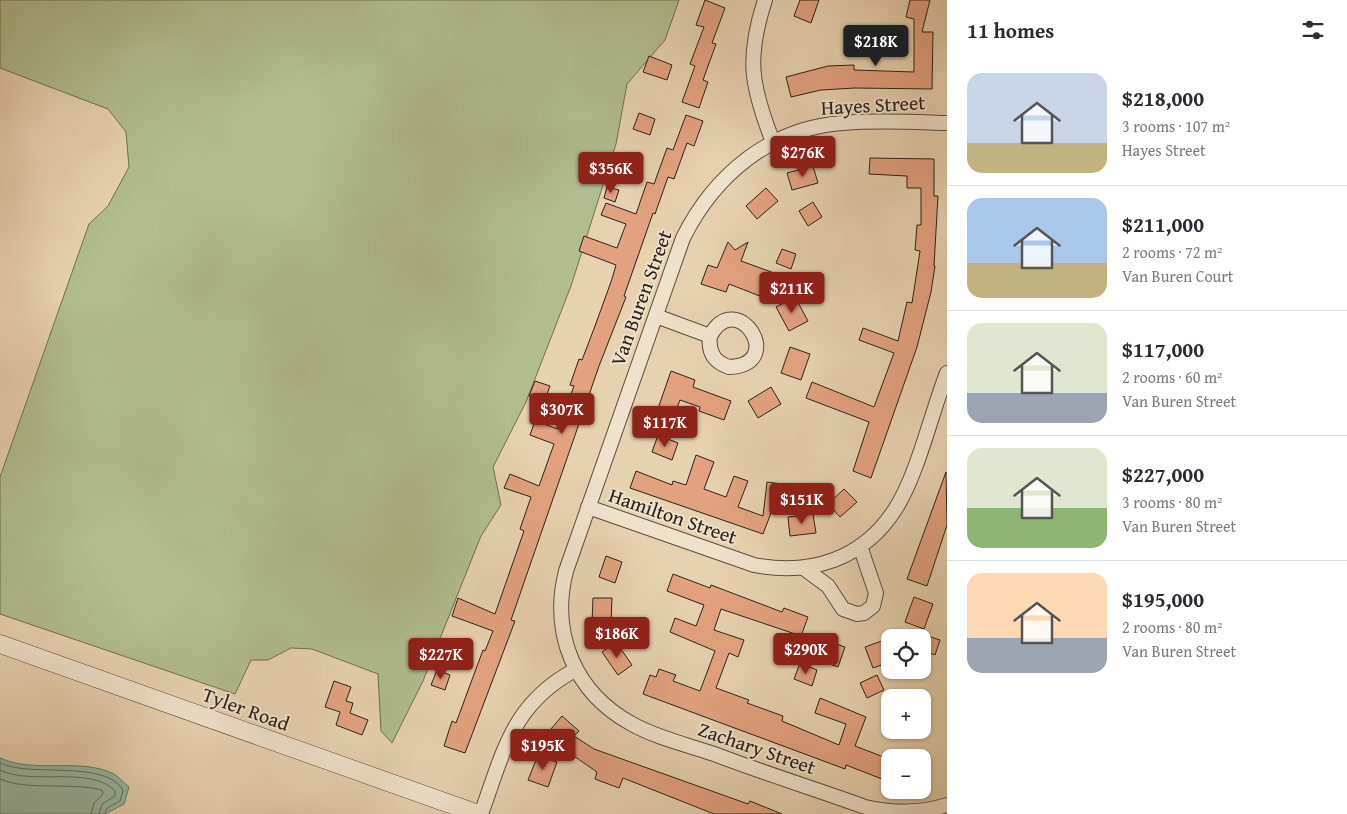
<!DOCTYPE html>
<meta charset="utf-8">
<style>
:root{--surface:#fff;--page:#f7f7f7;--text:#2b2b33;--muted:#7c7c81;--line:#e1e1e2;--accent:#8f2418}
body{margin:0;font-family:"Gentium Book Plus",serif;background:var(--page);color:var(--text);height:100vh;display:flex;flex-direction:column;font-size:19px;white-space:nowrap}
*{box-sizing:border-box;margin:0}
p{font-size:16px;color:var(--muted)}
.icon{flex:none;width:28px;height:28px;fill:none;stroke:currentColor;stroke-width:2;stroke-linecap:round;stroke-linejoin:round}
.map{position:relative;flex:1;overflow:hidden}
.details{display:flex;flex-direction:column;background:var(--surface);width:400px}
.details>*{flex:none}
.controls{position:absolute;left:881px;top:629px;display:grid;gap:10px}
.controls a{display:grid;place-items:center;width:50px;height:50px;border-radius:10px;background:var(--surface);box-shadow:0 1px 4px #0004;font-size:25px}
.price{position:absolute;translate:-50% -42px;padding:0 11px;border-radius:5px;background:var(--accent);color:#fff;font-size:16px;line-height:32px;filter:drop-shadow(0 1px 2px #0008)}
.price::after{content:'';position:absolute;left:50%;top:30px;width:15px;height:11px;margin-left:-8px;background:inherit;clip-path:polygon(0 0,100% 0,50% 100%)}
.price.on{background:#222;color:#fff}
ul{padding:0;list-style:none}
li{display:flex;align-items:center;gap:15px;height:125px;padding:0 20px}
li+li{border-top:1px solid var(--line)}
li span{display:grid;place-items:center;flex:none;width:140px;height:100px;border-radius:15px;color:#555}
li>.icon{margin-inline-start:auto}
span .icon{width:60px;height:60px;fill:#fffc;stroke-width:1}
li b{font-size:21px}
h2{display:flex;justify-content:space-between;align-items:center;height:60px;padding:0 20px;font-size:21px}
main{display:flex;flex:1;min-height:0}
.map>svg:first-child{display:block}
.green{fill:#b1bd8e;stroke:#6e6f54}
.water{fill:#98b8a5;stroke:#6d7c6d}
.lines{fill:none;stroke-linecap:round;stroke-linejoin:round}
.shore{stroke:#626c60;stroke-width:1}
.building{fill:#e3a27f;stroke:#2c211a}
.minor-casing{stroke:#5b4d3f;stroke-width:16}
.tertiary-casing{stroke:#5b4d3f;stroke-width:19}
.minor{stroke:#efe2cb;stroke-width:14}
.tertiary{stroke:#efe2cb;stroke-width:18}
.labels{text-anchor:middle;stroke-width:4;stroke-linejoin:round;paint-order:stroke}
.street-label{font-size:20px;fill:#2c211a;stroke:#efe2cb}
</style>
<main>
<div class="map">
<svg width="947" height="814" viewBox="0 0 947 814">
<rect width="100%" height="100%" fill="#e7d2af"/>
<filter id="stains"><feTurbulence type="fractalNoise" baseFrequency=".004" numOctaves="4"/><feColorMatrix values="0 0 0 0 .2 0 0 0 0 .09 0 0 0 0 .02 0 0 0 .5 -.17"/></filter>
<radialGradient id="worn" r=".72"><stop offset=".6" stop-color="#630" stop-opacity="0"/><stop offset="1" stop-color="#630" stop-opacity=".3"/></radialGradient>
<path class="green" d="M0 0H679L665 40 627 84 616 144 571 286 526 402 493 467 501 505 481 536 423 681 392 743 381 731 378 674 312 649 291 648 268 660H251L235 694 0 614V477L89 224 108 206 129 167 126 132 108 109 0 68Z"/>
<path class="water" d="M0 758C35 774 80 757 114 774 119 777 124 783 129 787L124 804 105 814H0Z"/>
<g class="lines">
<path class="shore" d="M0 763C31 778 104 759 123 790L120 801 107 808 105 814
M0 770C32 786 90 765 115 791V796L102 804 99 814
M0 779C27 791 70 782 102 790L103 794 94 803 91 814"/>
</g>
<path class="building" d="M705 0 725 8 712 43 716 44 703 80 708 82 699 108 682 102 695 66 690 64 704 27 696 25Z
M800 0H819L811 23 794 16Z
M910 0H930L922 32H933L932 89 855 88 821 90 791 97 786 77 828 66 854 65V70L914 72V19L906 17Z
M649 56 672 65 667 80 643 72Z
M639 113 655 119 650 135 633 129Z
M686 115 703 121 694 146 687 143 674 179 668 177 655 214 653 213 624 296 626 297 599 366 511 620 515 621 465 753 444 746 452 721 456 723 483 650 485 651 493 631 452 616 458 598 495 614 524 531 520 529 531 497 504 488 510 474 539 486 554 444 530 435 535 421 558 429 574 386 570 385 579 359 582 360 595 326 612 279 616 265 579 251 584 236 617 248 626 224 601 215 606 203 636 214 647 182 654 184 667 148 673 150Z
M870 158 934 159V196H938L934 266H935L931 292 917 347 871 478 853 471 869 422 806 398 812 382 874 407 894 353 859 340 863 328 898 341 907 302 912 303 920 251 915 250 917 225H921V188H907V176L869 174Z
M813 166 818 183 792 190 787 173Z
M607 187 619 190 615 202 604 198Z
M766 188 778 201 757 219 746 206Z
M813 202 822 217 808 226 799 211Z
M728 242 735 250 748 242 741 261 774 273 765 298 729 284 726 292 701 284 708 265 717 268Z
M782 249 796 254 791 269 776 263Z
M795 297 808 321 789 331 776 307Z
M790 347 810 354 801 380 781 373Z
M671 371 695 380 693 387 731 401 724 420 699 411 700 407 680 400 668 432 652 426Z
M535 381 550 386 544 402 529 396Z
M771 387 781 404 758 418 748 401Z
M658 435 678 443 672 460 652 452Z
M696 455 714 462 704 489 726 497 734 476 748 481 738 507 763 516 767 482 782 484 763 534 630 488 636 471 672 485 673 481 686 485Z
M946 472 947 525 927 586 907 579Z
M844 489 857 502 840 517 828 504Z
M813 514 816 533 790 536 788 517Z
M606 556 622 562 615 583 599 577Z
M673 574 710 588 711 585 782 612 784 608 808 617 801 636 721 609 714 630 744 640 738 657 729 653 716 688 749 700 747 703 783 716 782 721 839 745 846 724 815 713 820 698 866 717 855 746 889 759 882 779 846 765 845 769 643 694 650 675 656 677 659 669 676 675 673 681 700 691 715 651 670 632 675 618 696 626 704 605 667 591Z
M914 597 933 604 924 629 905 622Z
M593 598H612L611 624 592 623Z
M922 634 940 640 935 655 922 650Z
M890 638V662L873 668 865 647Z
M821 639 845 647 838 667 814 658Z
M616 642 632 665 618 675 602 652Z
M800 663 817 670 812 686 794 679Z
M437 670 450 675 445 690 431 685Z
M877 675 884 690 867 698 860 683Z
M334 681 351 687 346 701 353 703 350 713 368 720 362 735 336 725 340 712 325 707Z
M562 716 579 731 574 736 594 749 748 804 750 801 782 814H714L623 778 619 788 595 779 597 772 545 736Z
M538 755 557 762 548 787 528 780Z"/>
<g class="lines">
<g class="minor-casing">
<path id="minor" d="M765 0C746 58 751 86 773 142
M947 123C913 122 878 120 843 123 771 128 715 174 683 238L566 571C550 634 575 693 632 724 657 738 688 745 714 754 764 773 815 789 865 807 892 813 920 814 947 805
M656 316 710 336C708 352 714 362 729 367 788 365 737 286 710 336
M588 507 754 565C811 576 864 559 896 508 918 473 931 414 947 373
M805 569 828 586 843 609 857 614 864 613 873 606 876 593 860 546
M481 814C504 751 512 704 575 670"/>
</g>
<g class="tertiary-casing">
<path id="tertiary" d="M0 644 478 814"/>
</g>
<use href="#minor" class="minor"/>
<use href="#tertiary" class="tertiary"/>
</g>
<g class="labels">
<g class="street-label">
<text transform="translate(873 105) rotate(-3)" y="7">Hayes Street</text>
<text transform="translate(641 298) rotate(-70)" y="7">Van Buren Street</text>
<text transform="translate(673 516) rotate(19)" y="7">Hamilton Street</text>
<text transform="translate(246 709) rotate(20)" y="7">Tyler Road</text>
<text transform="translate(757 748) rotate(19)" y="7">Zachary Street</text>
</g>
</g>
<rect width="100%" height="100%" filter="url(#stains)"/>
<rect width="100%" height="100%" fill="url(#worn)"/>
</svg>
<div class="controls">
<a><svg class="icon" aria-label="locate" viewBox="0 0 24 24"><circle cx="12" cy="12" r="6"/><path d="M12 2v4M12 18v4M2 12h4M18 12h4"/></svg></a>
<a>+</a>
<a>−</a>
</div>
<b class="price on" style="left:876px;top:67px">$218K</b>
<b class="price" style="left:803px;top:178px">$276K</b>
<b class="price" style="left:611px;top:194px">$356K</b>
<b class="price" style="left:792px;top:314px">$211K</b>
<b class="price" style="left:562px;top:435px">$307K</b>
<b class="price" style="left:665px;top:448px">$117K</b>
<b class="price" style="left:802px;top:525px">$151K</b>
<b class="price" style="left:617px;top:659px">$186K</b>
<b class="price" style="left:806px;top:675px">$290K</b>
<b class="price" style="left:441px;top:680px">$227K</b>
<b class="price" style="left:543px;top:771px">$195K</b>
</div>
<section class="details">
<h2>11 homes<svg class="icon" aria-label="filters" viewBox="0 0 24 24"><path d="M4 7h16M4 17h16"/><circle cx="9" cy="7" r="2"/><circle cx="15" cy="17" r="2"/></svg></h2>
<ul>
<li><span style="background:linear-gradient(#c9d6e8 70%,#c2b280 0)"><svg class="icon" aria-label="home" viewBox="0 0 24 24"><path d="M3 11l9-7 9 7M6 9v11h12V9"/></svg></span><div><b>$218,000</b><p>3 rooms · 107 m²</p><p>Hayes Street</p></div></li>
<li><span style="background:linear-gradient(#a9c7e8 65%,#c2b280 0)"><svg class="icon" aria-label="home" viewBox="0 0 24 24"><path d="M3 11l9-7 9 7M6 9v11h12V9"/></svg></span><div><b>$211,000</b><p>2 rooms · 72 m²</p><p>Van Buren Court</p></div></li>
<li><span style="background:linear-gradient(#dfe7d0 70%,#9aa5b1 0)"><svg class="icon" aria-label="home" viewBox="0 0 24 24"><path d="M3 11l9-7 9 7M6 9v11h12V9"/></svg></span><div><b>$117,000</b><p>2 rooms · 60 m²</p><p>Van Buren Street</p></div></li>
<li><span style="background:linear-gradient(#dfe7d0 60%,#8fb573 0)"><svg class="icon" aria-label="home" viewBox="0 0 24 24"><path d="M3 11l9-7 9 7M6 9v11h12V9"/></svg></span><div><b>$227,000</b><p>3 rooms · 80 m²</p><p>Van Buren Street</p></div></li>
<li><span style="background:linear-gradient(#ffd9b3 65%,#9aa5b1 0)"><svg class="icon" aria-label="home" viewBox="0 0 24 24"><path d="M3 11l9-7 9 7M6 9v11h12V9"/></svg></span><div><b>$195,000</b><p>2 rooms · 80 m²</p><p>Van Buren Street</p></div></li>
</ul>
</section>
</main>
